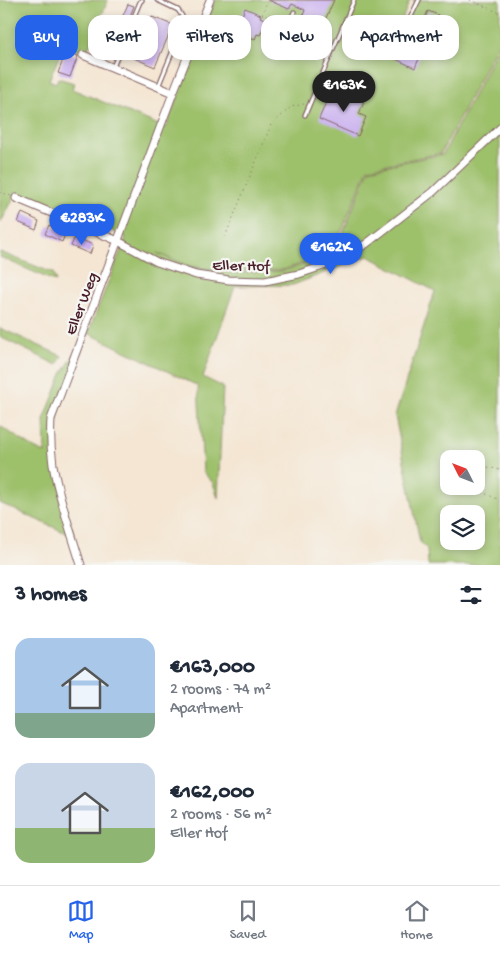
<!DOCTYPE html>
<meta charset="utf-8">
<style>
:root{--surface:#fff;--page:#f6f6f7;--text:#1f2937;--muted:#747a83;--line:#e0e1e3;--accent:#2563eb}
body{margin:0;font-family:"Gochi Hand",sans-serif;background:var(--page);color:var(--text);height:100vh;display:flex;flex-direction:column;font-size:19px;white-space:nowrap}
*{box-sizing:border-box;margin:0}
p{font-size:16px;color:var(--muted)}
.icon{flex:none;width:28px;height:28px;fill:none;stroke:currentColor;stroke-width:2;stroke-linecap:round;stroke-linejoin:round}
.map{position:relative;height:565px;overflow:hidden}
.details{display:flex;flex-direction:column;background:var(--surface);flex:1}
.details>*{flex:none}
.banner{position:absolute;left:15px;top:15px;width:470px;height:45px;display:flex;gap:10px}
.needle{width:32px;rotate:312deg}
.buttons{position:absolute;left:440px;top:450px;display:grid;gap:10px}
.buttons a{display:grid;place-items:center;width:45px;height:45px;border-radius:10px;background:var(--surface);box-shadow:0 2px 8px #0003;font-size:25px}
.price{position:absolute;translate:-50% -42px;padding:0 11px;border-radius:18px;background:var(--accent);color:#fff;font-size:16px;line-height:32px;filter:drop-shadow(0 1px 2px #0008)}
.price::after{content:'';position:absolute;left:50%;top:30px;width:15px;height:11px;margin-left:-8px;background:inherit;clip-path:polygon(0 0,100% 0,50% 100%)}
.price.current{background:#222;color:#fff}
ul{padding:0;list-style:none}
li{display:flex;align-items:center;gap:15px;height:125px;padding:0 15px}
li span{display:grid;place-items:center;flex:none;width:140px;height:100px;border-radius:15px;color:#555}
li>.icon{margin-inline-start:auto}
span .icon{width:60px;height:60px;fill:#fffc;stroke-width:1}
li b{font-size:21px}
h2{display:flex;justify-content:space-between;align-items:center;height:60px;padding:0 15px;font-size:21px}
.pill{padding:0 18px;border-radius:15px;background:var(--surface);box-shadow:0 2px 8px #0003;font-size:18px;line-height:45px}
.pill.current{background:var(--accent);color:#fff}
.tab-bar{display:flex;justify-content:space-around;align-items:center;height:70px;border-top:1px solid var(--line);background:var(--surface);font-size:14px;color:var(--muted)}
.tab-bar a{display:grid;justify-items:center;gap:2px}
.tab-bar .current{color:var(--accent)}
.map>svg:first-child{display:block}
.green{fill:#9dc06a;stroke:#74704a;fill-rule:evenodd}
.building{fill:#c9afef}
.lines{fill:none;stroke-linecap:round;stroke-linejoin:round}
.service-casing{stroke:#866566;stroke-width:5.5}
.minor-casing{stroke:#866566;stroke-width:9}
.path{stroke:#866566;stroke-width:1;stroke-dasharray:1 4;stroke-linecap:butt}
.service{stroke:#fff;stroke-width:3}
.minor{stroke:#fff;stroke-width:7}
.labels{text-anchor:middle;stroke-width:4.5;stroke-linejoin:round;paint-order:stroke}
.street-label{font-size:16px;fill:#4a1f2b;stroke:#f6f6f2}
</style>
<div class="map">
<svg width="500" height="565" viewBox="0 0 500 565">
<rect width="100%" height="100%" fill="#f6f6f2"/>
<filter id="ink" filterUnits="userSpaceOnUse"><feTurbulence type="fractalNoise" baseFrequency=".02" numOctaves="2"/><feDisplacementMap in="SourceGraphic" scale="10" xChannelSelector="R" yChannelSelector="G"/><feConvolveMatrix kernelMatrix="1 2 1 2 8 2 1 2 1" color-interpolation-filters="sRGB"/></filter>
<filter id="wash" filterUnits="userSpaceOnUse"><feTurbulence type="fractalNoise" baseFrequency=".0096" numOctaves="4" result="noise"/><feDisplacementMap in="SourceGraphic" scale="20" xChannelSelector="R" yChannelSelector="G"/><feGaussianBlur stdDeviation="1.12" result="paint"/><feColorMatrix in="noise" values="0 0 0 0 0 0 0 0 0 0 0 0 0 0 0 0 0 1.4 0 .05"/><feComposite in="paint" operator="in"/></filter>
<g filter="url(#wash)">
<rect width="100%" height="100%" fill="#f4e6d3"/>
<path class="green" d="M0 0H108L86 54 64 45 49 80 56 83 58 78 74 83 72 89 166 128 215 0H410L397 32 399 33 402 31 415 2 412 0H500V40L441 153 368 168 332 254 282 270 229 271 188 266 157 253 190 267 230 273 283 271 334 255 369 169 443 154 500 44V565H428L427 549 420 542 395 416 435 291 368 256 293 285 235 286 203 377 223 387 218 498 213 483 203 472 198 386 88 333C79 358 68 383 60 409 48 450 62 497 75 537L0 503V426L34 448 45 453 44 420 62 374 88 333 126 237 67 211 17 192 0 224ZM449 459H476V486H449ZM449 514H476V541H449Z
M0 252 53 273 56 282 0 257Z
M0 328 62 356 57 365 0 337Z"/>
<g id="blocks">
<path class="building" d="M268 0H334L321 29 311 25 306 36 300 33 305 22 301 21 305 10 292 4 289 9Z
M128 4 134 6 116 51 109 48Z
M245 8 261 15 260 17 267 20 260 35 257 34 255 39 241 33 240 35 235 33Z
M428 11 438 15 415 68 387 55 385 59 350 44 355 32 364 36 366 31 379 37 377 42 408 55Z
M152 17 173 25 155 67 134 58Z
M66 52 78 56 70 77 58 73Z
M337 91 364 102 359 114 366 117 358 136 319 119 327 100 332 102Z
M22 213 39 221 36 230 18 222Z
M49 225 66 232 62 242 45 234Z
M75 237 93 245 90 254 71 246Z"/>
</g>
</g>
<g filter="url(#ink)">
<use href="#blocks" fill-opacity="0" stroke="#866566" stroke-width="1"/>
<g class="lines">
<g class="service-casing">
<path id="service" d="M157 0 178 10 182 16 183 26 158 87
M294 12 285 33 331 54
M346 18 399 41 419 0
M113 67 140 2 142 0
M305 115 354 0"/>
</g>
<g class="minor-casing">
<path id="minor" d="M83 55 173 93
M16 198 118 241 157 262 196 275 229 280 265 281 299 274 332 263 366 244 433 192 500 128
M81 565C71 532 59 499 53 465 51 450 50 434 51 419L173 93 210 0"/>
</g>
<path class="path" d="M268 0 262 14 284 24
M470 0 500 13
M263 29 281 36
M325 83 348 92
M0 192 11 196
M225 237 271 125 291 107 304 104
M483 466 500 470
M477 490 500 500"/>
<use href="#service" class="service"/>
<use href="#minor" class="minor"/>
</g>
</g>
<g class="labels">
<g class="street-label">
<text transform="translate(241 264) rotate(1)" y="6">Eller Hof</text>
<text transform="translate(80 303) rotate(-69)" y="6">Eller Weg</text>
</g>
</g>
</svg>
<div class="buttons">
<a><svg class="needle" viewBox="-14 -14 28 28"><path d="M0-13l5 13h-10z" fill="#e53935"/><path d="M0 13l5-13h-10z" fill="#747a83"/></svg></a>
<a><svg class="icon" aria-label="layers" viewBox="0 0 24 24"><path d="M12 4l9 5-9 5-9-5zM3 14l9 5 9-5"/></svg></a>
</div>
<b class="price current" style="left:344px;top:113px">€163K</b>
<b class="price" style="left:82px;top:246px">€283K</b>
<b class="price" style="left:331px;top:275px">€162K</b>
<div class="banner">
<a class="pill current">Buy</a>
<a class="pill">Rent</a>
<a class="pill">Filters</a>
<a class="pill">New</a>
<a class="pill">Apartment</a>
</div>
</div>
<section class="details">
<h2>3 homes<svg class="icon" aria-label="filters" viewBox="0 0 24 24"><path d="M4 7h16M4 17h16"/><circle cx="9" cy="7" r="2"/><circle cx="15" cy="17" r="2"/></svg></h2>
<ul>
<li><span style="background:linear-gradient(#a9c7e8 75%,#7fa58c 0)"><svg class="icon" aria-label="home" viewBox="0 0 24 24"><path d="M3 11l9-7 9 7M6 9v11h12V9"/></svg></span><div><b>€163,000</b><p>2 rooms · 74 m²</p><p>Apartment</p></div></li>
<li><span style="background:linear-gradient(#c9d6e8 65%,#8fb573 0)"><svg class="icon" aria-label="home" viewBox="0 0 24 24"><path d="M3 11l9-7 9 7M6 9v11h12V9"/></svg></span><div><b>€162,000</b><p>2 rooms · 56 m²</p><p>Eller Hof</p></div></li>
</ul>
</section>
<nav class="tab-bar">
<a class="current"><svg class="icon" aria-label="map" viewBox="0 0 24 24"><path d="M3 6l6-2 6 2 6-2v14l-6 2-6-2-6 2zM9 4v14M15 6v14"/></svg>Map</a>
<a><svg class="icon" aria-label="saved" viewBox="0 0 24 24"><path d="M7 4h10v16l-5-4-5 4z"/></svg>Saved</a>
<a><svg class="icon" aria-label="home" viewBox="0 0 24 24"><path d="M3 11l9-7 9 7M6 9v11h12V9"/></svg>Home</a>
</nav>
